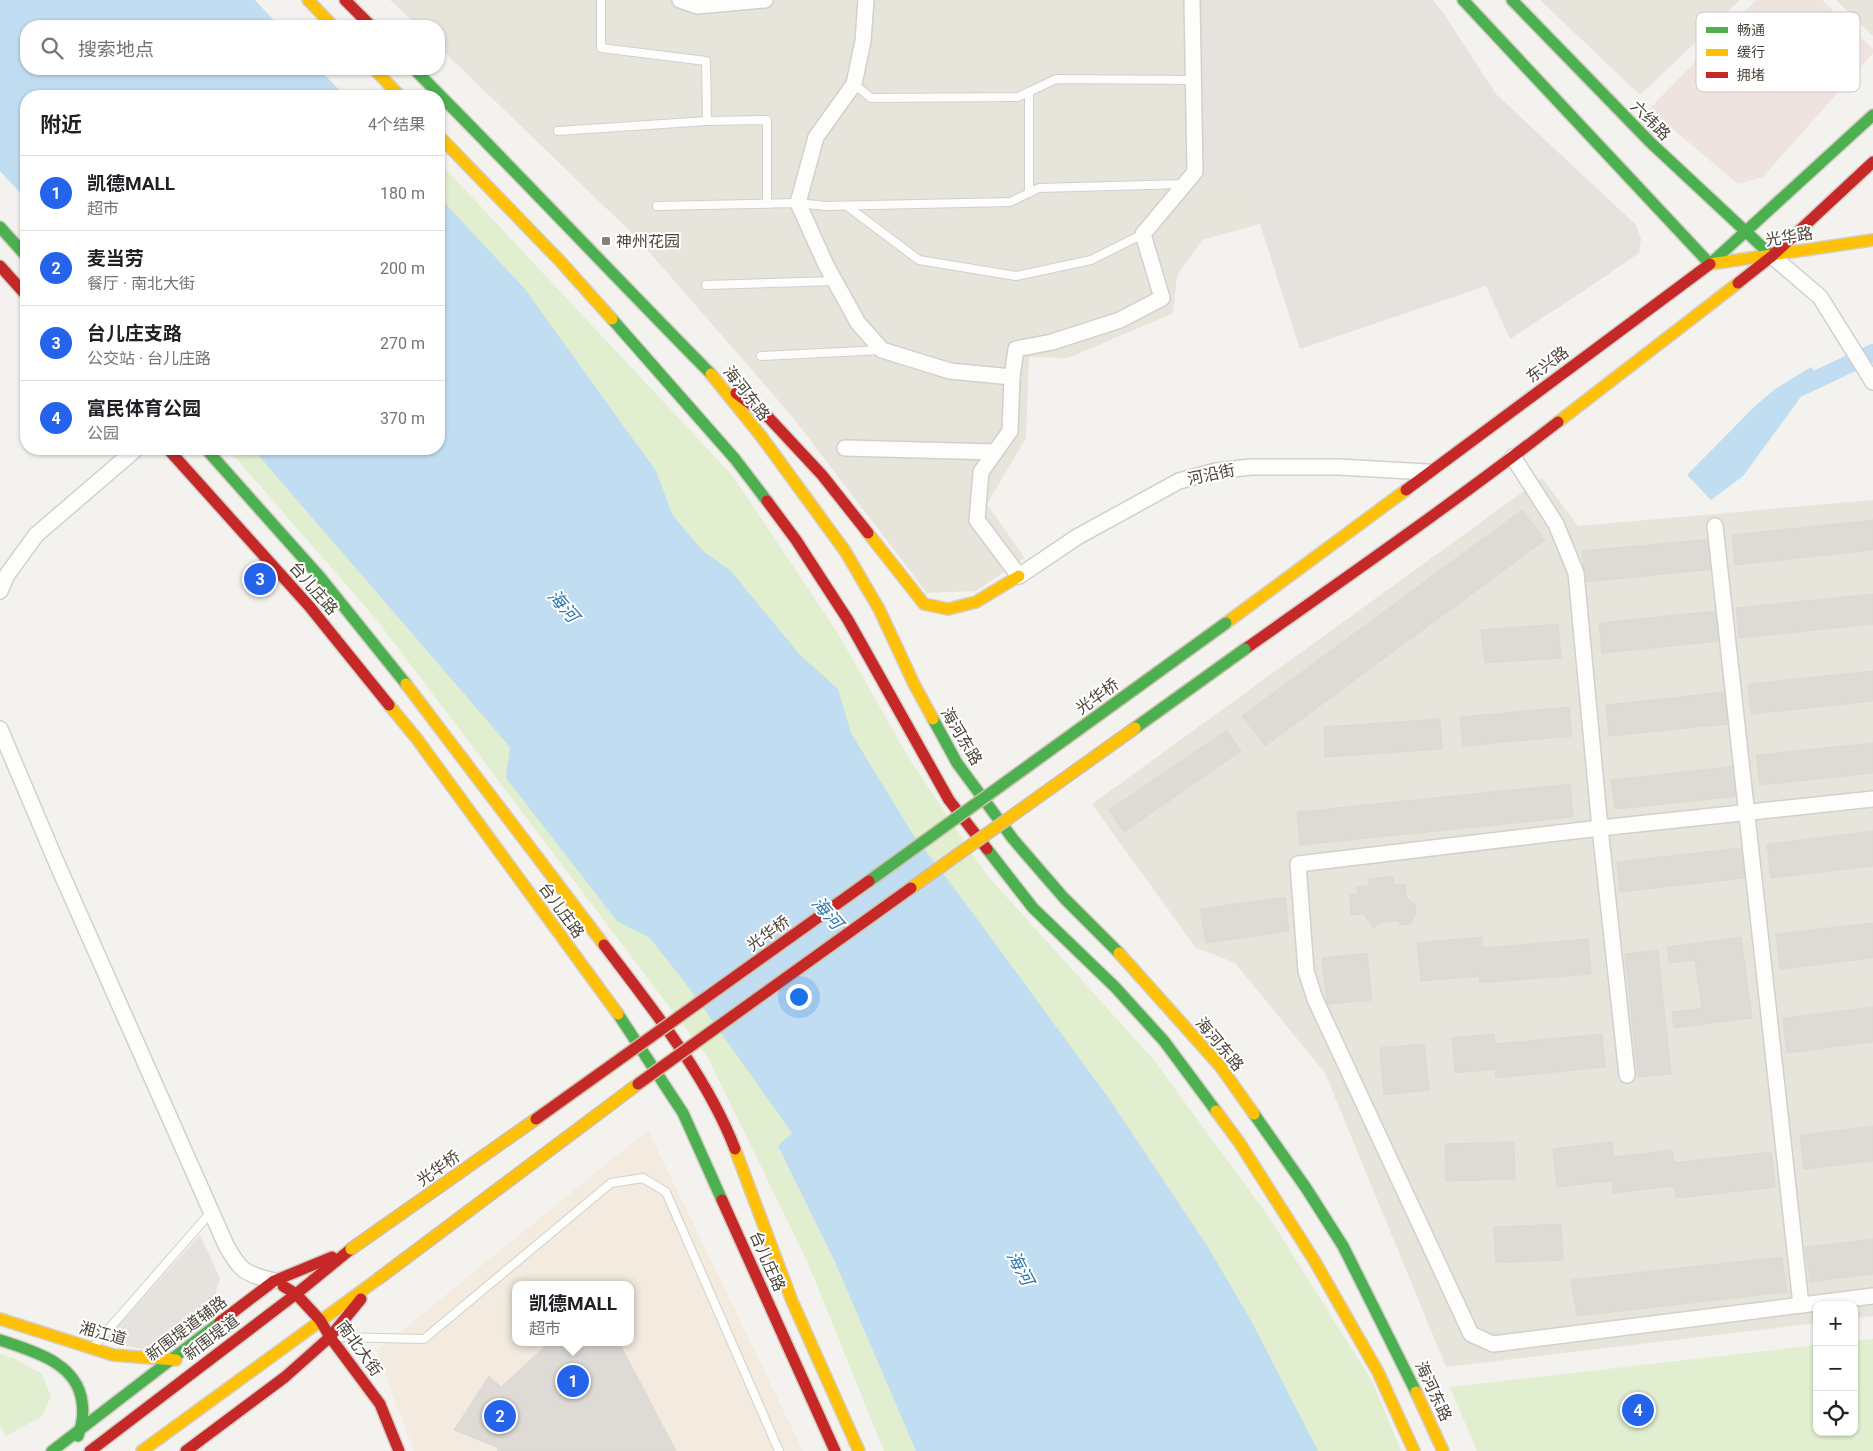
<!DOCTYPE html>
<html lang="zh">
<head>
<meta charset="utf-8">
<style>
  :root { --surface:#fff; --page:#f6f6f6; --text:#202124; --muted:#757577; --line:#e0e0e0; --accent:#2563eb }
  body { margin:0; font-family:Roboto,"Noto Sans SC",sans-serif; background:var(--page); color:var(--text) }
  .controls { position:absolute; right:15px; bottom:15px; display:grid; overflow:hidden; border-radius:10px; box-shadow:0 1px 4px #0004 }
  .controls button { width:45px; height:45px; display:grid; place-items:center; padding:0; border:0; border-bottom:1px solid var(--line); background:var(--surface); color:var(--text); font:25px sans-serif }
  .you { position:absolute; left:798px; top:996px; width:18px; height:18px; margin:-12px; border:4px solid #fff; border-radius:50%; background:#1a73e8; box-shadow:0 0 0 8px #1a73e833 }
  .badge { display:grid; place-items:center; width:32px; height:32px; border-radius:50%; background:var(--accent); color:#fff; font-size:16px; font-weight:700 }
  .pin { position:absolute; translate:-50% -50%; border:2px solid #fff; box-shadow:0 1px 5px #0006 }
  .popup { position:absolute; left:512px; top:1281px; width:122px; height:65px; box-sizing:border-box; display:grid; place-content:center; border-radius:10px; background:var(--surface); filter:drop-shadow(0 1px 4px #0005); font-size:16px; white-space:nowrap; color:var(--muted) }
  .popup b { font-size:19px; color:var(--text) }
  .popup::after { content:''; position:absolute; left:50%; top:100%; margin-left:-10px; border:10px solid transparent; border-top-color:var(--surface) }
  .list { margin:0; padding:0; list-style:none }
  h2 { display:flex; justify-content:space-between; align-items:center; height:65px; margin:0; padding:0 20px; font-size:21px }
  h2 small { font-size:16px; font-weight:400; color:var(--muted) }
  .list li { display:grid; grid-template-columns:32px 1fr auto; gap:15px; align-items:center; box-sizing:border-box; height:75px; padding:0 20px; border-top:1px solid var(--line) }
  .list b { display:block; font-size:19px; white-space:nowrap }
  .list p { margin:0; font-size:16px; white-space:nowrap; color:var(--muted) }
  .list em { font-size:16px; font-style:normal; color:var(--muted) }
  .icon { flex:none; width:28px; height:28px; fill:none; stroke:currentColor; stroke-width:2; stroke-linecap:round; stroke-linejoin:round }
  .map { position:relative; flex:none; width:1873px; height:1451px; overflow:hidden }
  .search { position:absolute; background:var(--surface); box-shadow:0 1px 4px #0004; left:20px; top:20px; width:425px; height:55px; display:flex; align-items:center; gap:12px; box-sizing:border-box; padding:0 18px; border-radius:20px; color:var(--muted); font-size:19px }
  .panel { position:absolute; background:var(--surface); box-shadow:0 1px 4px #0004; left:20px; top:90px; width:425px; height:365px; border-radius:20px }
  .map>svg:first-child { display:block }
  .residential { fill:#e7e4dc }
  .commercial { fill:#f3ebdf; fill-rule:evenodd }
  .medical { fill:#eee3df }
  .green { fill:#e1eecf }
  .parking { fill:#e6e3df }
  .water { fill:#c0ddf1 }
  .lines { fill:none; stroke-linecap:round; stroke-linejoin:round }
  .canal { stroke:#c0ddf1; stroke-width:18 }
  .building { fill:#dedbd6; stroke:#dcd9d4 }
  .lane-casing { stroke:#d2d0cb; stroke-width:10 }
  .street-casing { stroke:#d2d0cb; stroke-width:18 }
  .fast-casing { stroke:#d3cfc5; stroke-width:14 }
  .slow-casing { stroke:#d3cfc5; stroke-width:14 }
  .jam-casing { stroke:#d3cfc5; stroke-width:14 }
  .lane { stroke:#fdfdfc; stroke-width:8 }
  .street { stroke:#fdfdfc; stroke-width:15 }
  .fast { stroke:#4caf50; stroke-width:11 }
  .slow { stroke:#ffc107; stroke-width:11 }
  .jam { stroke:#c62828; stroke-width:11 }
  .fast-bridge-casing { stroke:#ccbfa9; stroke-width:14; stroke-linecap:butt }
  .slow-bridge-casing { stroke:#ccbfa9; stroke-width:14; stroke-linecap:butt }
  .jam-bridge-casing { stroke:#ccbfa9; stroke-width:14; stroke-linecap:butt }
  .fast-bridge { stroke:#4caf50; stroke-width:11 }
  .slow-bridge { stroke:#ffc107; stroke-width:11 }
  .jam-bridge { stroke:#c62828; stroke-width:11 }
  .poi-dot { fill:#868178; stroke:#fff; stroke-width:2 }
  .labels { text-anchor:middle; stroke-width:4; stroke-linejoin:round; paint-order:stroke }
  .street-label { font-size:16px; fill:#4b4439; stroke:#fff }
  .poi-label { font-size:16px; fill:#4b4439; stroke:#fff; text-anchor:start }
  .water-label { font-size:18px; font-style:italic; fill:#2e7ab2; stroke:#fff }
  .key { fill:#fff; stroke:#c9c7c4; stroke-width:1 }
  .key-label { font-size:14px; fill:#4b4439 }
</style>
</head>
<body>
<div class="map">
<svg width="1873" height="1451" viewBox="0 0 1873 1451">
  <rect width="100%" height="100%" fill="#f4f2ee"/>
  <!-- residential -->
  <g class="residential">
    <path d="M390,0H1199L1202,67L1260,224L1202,240L1177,276L1173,313L1068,358L1029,357L1026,438L987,504L1025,558L976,591L927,593L791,415L636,237L439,47V26H418Z"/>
    <path d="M1540,0H1740L1640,95Z"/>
    <path d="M1836,0H1873V36Z"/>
    <path d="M1542,478L1578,526L1873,500V1316L1854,1318V1305H1817V1323L1446,1367L1325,1073L1235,963L1195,947L1092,804Z"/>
  </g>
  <!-- commercial -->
  <path class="commercial" d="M648,1130L803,1451H414L377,1351ZM516,1285H630V1342H516Z"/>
  <!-- medical -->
  <path class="medical" d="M1756,0H1822L1873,49V53L1763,177L1738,184L1649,109Z"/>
  <!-- green -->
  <g class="green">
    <path d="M439,162L732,475L837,632L910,760L986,874L1153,1059L1271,1220L1373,1383L1401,1451H884L807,1261L708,1058L376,619L228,449H439Z"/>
    <path d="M1873,1339V1451H1477L1450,1387L1817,1345V1432H1854V1341Z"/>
    <path d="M0,1354L14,1358L42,1374L51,1396L42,1416L6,1436L0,1426Z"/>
  </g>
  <!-- parking -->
  <g class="parking">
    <path d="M1199,0H1433L1444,14L1496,94L1636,225L1641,239L1639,253L1582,292L1510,339L1486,286L1300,349L1260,224L1243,179L1203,176L1202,67Z"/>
    <path d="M200,1235L220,1278L212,1306L181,1332L142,1349L104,1341Z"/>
  </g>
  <!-- water -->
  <g class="water">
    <path d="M0,0H255L279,26H26V69H319L345,96H26V199L0,171Z"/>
    <path d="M439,197L524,288L656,471L673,516L704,552L730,570L800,655L838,689L851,733L912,833L966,904L1110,1100L1208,1247L1253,1324L1318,1451H916L835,1262L778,1146L792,1133L690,989L650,938L617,921L506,778L510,747L253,449H439Z"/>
    <path d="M1811,367L1823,383L1803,394L1743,476L1711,500L1687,475L1755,406L1775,389Z"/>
  </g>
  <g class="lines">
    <!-- canal -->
    <path class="canal" d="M1798,388L1873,353"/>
  </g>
  <!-- building -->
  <g class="building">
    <path d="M1522,510L1545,540L1265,746L1242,716Z"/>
    <path d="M1873,520V550L1735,565L1732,535Z"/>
    <path d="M1712,539L1715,569L1585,582L1582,551Z"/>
    <path d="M1873,594V624L1739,638L1736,608Z"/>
    <path d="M1717,611L1720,641L1602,653L1599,623Z"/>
    <path d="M1558,624L1561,658L1485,663L1481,630Z"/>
    <path d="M1873,671V701L1751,714L1748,684Z"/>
    <path d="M1724,692L1727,724L1609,736L1606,705Z"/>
    <path d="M1569,707L1572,736L1463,746L1460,717Z"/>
    <path d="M1440,719L1442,749L1325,757L1324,727Z"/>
    <path d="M1227,730L1241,751L1124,832L1109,810Z"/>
    <path d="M1873,743V773L1760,785L1756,755Z"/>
    <path d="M1737,766L1740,796L1615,809L1611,780Z"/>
    <path d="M1570,784L1573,817L1300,845L1297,812Z"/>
    <path d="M1873,831V866L1771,878L1767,844Z"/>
    <path d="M1742,848L1745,878L1620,892L1617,862Z"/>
    <path d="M1393,876L1394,885L1405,884L1406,898L1415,904L1416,915L1410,924L1401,925L1397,920L1381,923L1373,928L1364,914L1351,915L1350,895L1358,894L1357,887L1369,886V879Z"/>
    <path d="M1285,897L1289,931L1206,943L1200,909Z"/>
    <path d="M1873,923V958L1780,969L1776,934Z"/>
    <path d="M1482,937L1483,948L1588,939L1591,974L1480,983L1479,976L1421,981L1417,943Z"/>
    <path d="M1741,937L1752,1018L1674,1028L1672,1012L1702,1008L1695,960L1669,963L1667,947Z"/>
    <path d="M1658,950L1671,1074L1638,1077L1625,954Z"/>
    <path d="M1367,953L1372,1000L1327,1004L1322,958Z"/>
    <path d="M1873,1007V1042L1787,1053L1783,1018Z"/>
    <path d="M1494,1034L1495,1044L1602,1034L1605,1067L1496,1078L1495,1069L1455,1073L1452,1038Z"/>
    <path d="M1424,1044L1429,1090L1384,1095L1380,1048Z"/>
    <path d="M1873,1126V1161L1804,1169L1800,1135Z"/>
    <path d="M1514,1142L1515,1179L1446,1181L1445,1144Z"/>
    <path d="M1612,1142L1613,1157L1672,1150L1674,1163L1771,1152L1775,1187L1676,1198L1674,1186L1613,1193L1612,1181L1557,1187L1553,1149Z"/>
    <path d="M1561,1224L1563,1260L1496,1263L1494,1227Z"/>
    <path d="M1873,1239V1274L1810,1282L1805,1247Z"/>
    <path d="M1782,1257L1787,1292L1577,1316L1571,1280Z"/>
    <path d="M550,1342H619L676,1451H497L499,1448L454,1430L489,1376L501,1387Z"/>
  </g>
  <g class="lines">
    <defs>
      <g id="lane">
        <path d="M601,0V48L706,61L707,121L767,120V204"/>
        <path d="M854,84L871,98L1018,97L1056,79L1193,80"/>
        <path d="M558,131L707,121"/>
        <path d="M1029,193V92"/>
        <path d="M657,206L798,203L826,206L1010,202L1039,188L1184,184"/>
        <path d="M847,206L919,260L1016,276L1091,260L1143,234"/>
        <path d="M706,285L835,281"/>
        <path d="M761,356L882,350"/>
        <path d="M335,1337L424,1339L611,1183L643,1178L666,1192L779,1451"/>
        <path d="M94,1346L211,1212"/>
      </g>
      <g id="street">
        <path d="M680,0L697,6L765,0"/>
        <path d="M866,0L863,41L854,84L816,137L798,203L826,265L858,323L882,350L950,371L1012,377L1010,431L981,472L977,520L1019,576L1077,537L1179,481L1216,471L1251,467H1339L1427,472"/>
        <path d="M1772,256L1820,297L1873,382"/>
        <path d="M1012,377L1016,349L1052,342L1120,320L1162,298L1143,234L1195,172L1192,0"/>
        <path d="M845,448L995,452"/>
        <path d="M1513,457L1556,524L1576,573L1600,828L1627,1075"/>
        <path d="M1715,526L1801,1305"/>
        <path d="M0,591L7,575L36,535L136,449"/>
        <path d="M0,729L58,866L226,1245C240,1271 245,1274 274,1281"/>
        <path d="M1873,799L1600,828L1298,864L1306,971L1315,999L1471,1334L1493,1344L1873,1296"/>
      </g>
      <g id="fast">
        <path d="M1463,0L1710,264"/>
        <path d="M1512,0L1651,143L1772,256"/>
        <path d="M414,69C514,169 611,273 711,374"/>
        <path d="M0,227L26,256"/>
        <path d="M1710,264L1873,115"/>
        <path d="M612,319L735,459L767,501"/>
        <path d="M206,449L320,577L406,684"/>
        <path d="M933,719L957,763L1013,839L1064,898L1119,953"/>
        <path d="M987,849L1033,908L1115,987L1164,1041L1216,1111"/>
        <path d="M618,1014L683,1113L722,1200"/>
        <path d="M1254,1114L1306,1188L1343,1246L1416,1392"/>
        <path d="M0,1340C32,1351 77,1362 82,1402C84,1414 82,1425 78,1436"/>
        <path d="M52,1451L220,1322"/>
      </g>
      <g id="slow">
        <path d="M308,0L333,26"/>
        <path d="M374,69L400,96"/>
        <path d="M439,136L560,261L612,319"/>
        <path d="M1710,264L1873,240"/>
        <path d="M711,374L761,436L845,551L879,609L914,684L933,719"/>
        <path d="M1558,422L1738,283"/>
        <path d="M868,533L924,604L948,609L976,602L1019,576"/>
        <path d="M1226,623L1406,490"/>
        <path d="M406,684L604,945"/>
        <path d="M389,705L417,739L618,1014"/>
        <path d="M1119,953L1220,1066L1254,1114"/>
        <path d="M1216,1111L1239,1142L1314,1260L1378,1372L1414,1451"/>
        <path d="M735,1149L792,1301L859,1451"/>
        <path d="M0,1319L113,1355L176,1360"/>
        <path d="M1416,1392L1443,1451"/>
        <path d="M142,1451L378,1279"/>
      </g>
      <g id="jam">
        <path d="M345,0L371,26"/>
        <path d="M0,266L26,295"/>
        <path d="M1738,283L1772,256L1873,162"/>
        <path d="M736,393L769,418L822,475L868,533"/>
        <path d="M168,449L309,606L389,705"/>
        <path d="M1406,490L1710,264"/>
        <path d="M767,501L796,540L848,620L949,800L987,849"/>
        <path d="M1245,649C1350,575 1456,501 1558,422"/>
        <path d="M604,945C651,1007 707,1076 735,1149"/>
        <path d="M722,1200L835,1451"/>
        <path d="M283,1286L296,1294L320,1320L330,1337L380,1404L399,1451"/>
        <path d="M220,1322L274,1281L332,1257"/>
        <path d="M90,1451L296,1294L351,1249"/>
        <path d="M186,1451L285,1377L330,1337L361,1299"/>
      </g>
    </defs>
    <!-- lane casing -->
    <use href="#lane" class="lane-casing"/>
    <!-- street casing -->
    <use href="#street" class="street-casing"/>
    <!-- fast casing -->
    <use href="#fast" class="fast-casing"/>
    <!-- slow casing -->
    <use href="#slow" class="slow-casing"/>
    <!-- jam casing -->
    <use href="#jam" class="jam-casing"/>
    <!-- lane -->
    <use href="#lane" class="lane"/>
    <!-- street -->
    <use href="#street" class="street"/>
    <!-- fast -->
    <use href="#fast" class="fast"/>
    <!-- slow -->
    <use href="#slow" class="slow"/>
    <!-- jam -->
    <use href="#jam" class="jam"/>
    <defs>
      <g id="fast-bridge">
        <path d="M1135,728L1245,649"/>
        <path d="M869,881L1226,623"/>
      </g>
      <g id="slow-bridge">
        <path d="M911,888L1135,728"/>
        <path d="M351,1249L536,1119"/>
        <path d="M378,1279L638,1084"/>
      </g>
      <g id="jam-bridge">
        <path d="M638,1084L911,888"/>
        <path d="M536,1119L869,881"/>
      </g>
    </defs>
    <!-- fast-bridge casing -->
    <use href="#fast-bridge" class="fast-bridge-casing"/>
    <!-- slow-bridge casing -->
    <use href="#slow-bridge" class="slow-bridge-casing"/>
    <!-- jam-bridge casing -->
    <use href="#jam-bridge" class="jam-bridge-casing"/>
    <!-- fast-bridge -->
    <use href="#fast-bridge" class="fast-bridge"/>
    <!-- slow-bridge -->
    <use href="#slow-bridge" class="slow-bridge"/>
    <!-- jam-bridge -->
    <use href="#jam-bridge" class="jam-bridge"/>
  </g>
  <!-- markers -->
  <rect class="poi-dot" x="601" y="236" width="10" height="10" rx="2.5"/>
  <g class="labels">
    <!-- street labels -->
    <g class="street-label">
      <text transform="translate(1651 120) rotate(45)" y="6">六纬路</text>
      <text transform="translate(1789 236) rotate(-9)" y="6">光华路</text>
      <text transform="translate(1547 364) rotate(-37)" y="6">东兴路</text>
      <text transform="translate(747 393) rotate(52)" y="6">海河东路</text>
      <text transform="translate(1211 474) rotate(-12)" y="6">河沿街</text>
      <text transform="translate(314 588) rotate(49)" y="6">台儿庄路</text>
      <text transform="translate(1097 696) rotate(-36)" y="6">光华桥</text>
      <text transform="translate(962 736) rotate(59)" y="6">海河东路</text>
      <text transform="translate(562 910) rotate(54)" y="6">台儿庄路</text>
      <text transform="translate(768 933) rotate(-36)" y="6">光华桥</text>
      <text transform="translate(1220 1044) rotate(50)" y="6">海河东路</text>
      <text transform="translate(438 1168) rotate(-35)" y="6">光华桥</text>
      <text transform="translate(768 1261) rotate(66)" y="6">台儿庄路</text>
      <text transform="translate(186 1328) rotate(-37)" y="6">新围堤道辅路</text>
      <text transform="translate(103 1333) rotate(15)" y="6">湘江道</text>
      <text transform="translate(211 1337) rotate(-37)" y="6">新围堤道</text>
      <text transform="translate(360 1348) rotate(54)" y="6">南北大街</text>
      <text transform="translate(1434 1391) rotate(65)" y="6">海河东路</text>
    </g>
    <!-- poi labels -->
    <g class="poi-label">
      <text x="616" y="247">神州花园</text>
    </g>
    <!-- water labels -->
    <g class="water-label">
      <text transform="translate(563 606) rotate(49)" y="6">海河</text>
      <text transform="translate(827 913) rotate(49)" y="6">海河</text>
      <text transform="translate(1020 1268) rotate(62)" y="6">海河</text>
    </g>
  </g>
  <!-- legend -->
  <rect x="1696" y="12" width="164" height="80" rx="8" class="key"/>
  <rect x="1706" y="27" width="22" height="6" fill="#4caf50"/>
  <rect x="1706" y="49" width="22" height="7" fill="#ffc107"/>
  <rect x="1706" y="72" width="22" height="6" fill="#c62828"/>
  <g class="key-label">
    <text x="1737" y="35">畅通</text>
    <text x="1737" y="57">缓行</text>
    <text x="1737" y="80">拥堵</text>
  </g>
</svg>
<div class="controls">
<button>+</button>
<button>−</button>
<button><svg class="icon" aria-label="locate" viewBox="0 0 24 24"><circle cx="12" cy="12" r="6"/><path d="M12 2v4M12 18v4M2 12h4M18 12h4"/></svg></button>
</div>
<div class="you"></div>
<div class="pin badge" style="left:573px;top:1381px">1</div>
<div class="popup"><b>凯德MALL</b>超市</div>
<div class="pin badge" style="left:500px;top:1416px">2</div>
<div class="pin badge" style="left:260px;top:579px">3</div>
<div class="pin badge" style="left:1638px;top:1410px">4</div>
<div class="search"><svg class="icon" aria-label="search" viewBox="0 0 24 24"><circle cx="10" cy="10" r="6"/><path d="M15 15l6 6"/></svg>搜索地点</div>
<section class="panel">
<h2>附近<small>4个结果</small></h2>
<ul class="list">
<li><span class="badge">1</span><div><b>凯德MALL</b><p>超市</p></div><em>180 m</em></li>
<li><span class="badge">2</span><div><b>麦当劳</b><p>餐厅 · 南北大街</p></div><em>200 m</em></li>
<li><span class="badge">3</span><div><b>台儿庄支路</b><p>公交站 · 台儿庄路</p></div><em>270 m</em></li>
<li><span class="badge">4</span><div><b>富民体育公园</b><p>公园</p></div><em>370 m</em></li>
</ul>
</section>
</div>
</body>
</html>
